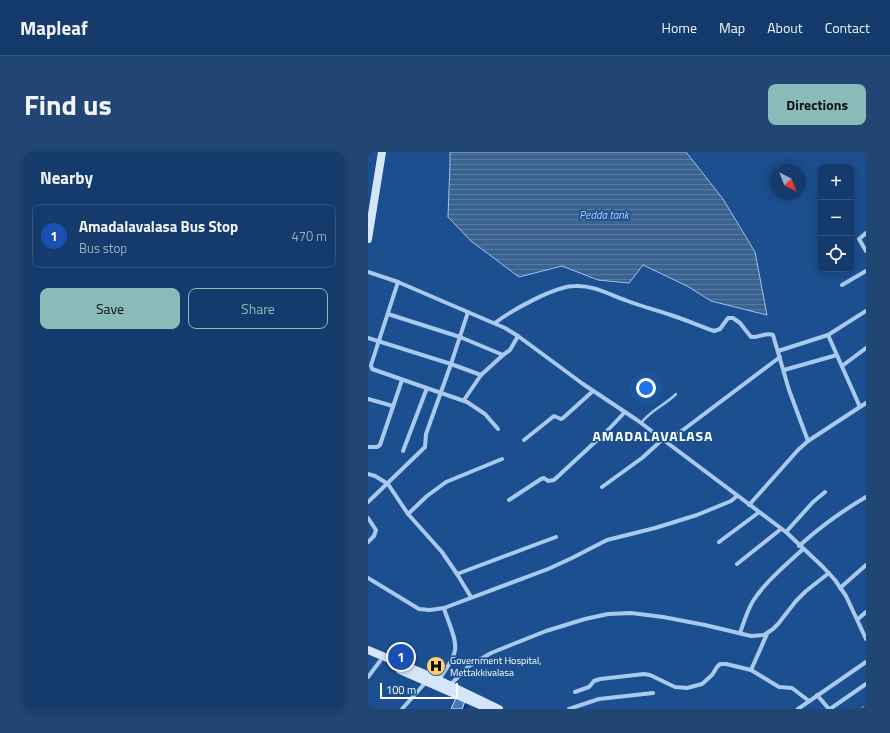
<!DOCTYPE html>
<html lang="en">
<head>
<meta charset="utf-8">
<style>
  :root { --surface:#143b6b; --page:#214673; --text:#f1f3f6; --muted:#9dadc1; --line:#33557e; --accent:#8bbbb9 }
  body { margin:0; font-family:"Titillium Web",sans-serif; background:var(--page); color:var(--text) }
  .controls { position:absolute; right:12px; top:12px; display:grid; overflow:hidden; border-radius:8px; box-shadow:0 2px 10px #0003 }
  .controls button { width:36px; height:36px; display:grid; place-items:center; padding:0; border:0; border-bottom:1px solid var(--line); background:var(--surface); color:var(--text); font:20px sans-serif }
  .compass { position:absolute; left:402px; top:12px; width:36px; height:36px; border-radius:50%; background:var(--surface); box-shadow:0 2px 10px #0003; rotate:138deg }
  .scale { position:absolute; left:12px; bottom:10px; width:78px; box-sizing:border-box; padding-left:4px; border:2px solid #fff; border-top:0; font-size:11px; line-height:14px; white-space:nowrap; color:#fff; -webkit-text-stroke:3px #1b4f8f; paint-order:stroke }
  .you { position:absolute; left:278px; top:236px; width:14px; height:14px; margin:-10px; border:3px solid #fff; border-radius:50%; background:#1a73e8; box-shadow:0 0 0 6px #1a73e833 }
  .badge { display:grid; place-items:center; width:26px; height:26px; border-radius:50%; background:var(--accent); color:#fff; font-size:13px; font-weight:700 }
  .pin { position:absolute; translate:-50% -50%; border:2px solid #fff; box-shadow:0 1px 4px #0006 }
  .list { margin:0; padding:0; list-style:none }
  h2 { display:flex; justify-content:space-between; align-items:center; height:52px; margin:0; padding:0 16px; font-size:17px }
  h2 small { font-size:13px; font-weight:400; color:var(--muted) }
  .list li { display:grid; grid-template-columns:26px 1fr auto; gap:12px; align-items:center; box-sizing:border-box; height:64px; margin:0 8px 8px; padding:0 8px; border:1px solid var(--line); border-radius:8px }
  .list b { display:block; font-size:15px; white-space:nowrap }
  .list p { margin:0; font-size:13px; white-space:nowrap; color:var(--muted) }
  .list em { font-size:13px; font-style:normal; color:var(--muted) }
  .actions { display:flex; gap:8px; padding:12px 16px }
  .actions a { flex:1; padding:9px 0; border:1px solid var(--accent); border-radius:8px; text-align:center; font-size:14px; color:var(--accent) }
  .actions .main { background:var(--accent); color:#111 }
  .icon { flex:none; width:22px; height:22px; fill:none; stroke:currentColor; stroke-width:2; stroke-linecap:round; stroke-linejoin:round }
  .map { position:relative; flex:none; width:498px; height:557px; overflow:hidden; border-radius:8px }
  header { display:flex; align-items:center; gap:24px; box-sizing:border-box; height:56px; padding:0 20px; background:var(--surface); border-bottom:1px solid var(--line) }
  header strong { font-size:19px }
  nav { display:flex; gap:22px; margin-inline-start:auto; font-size:14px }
  .intro { display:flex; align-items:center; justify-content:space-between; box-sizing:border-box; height:96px; padding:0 24px }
  h1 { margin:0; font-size:28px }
  .button { padding:10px 18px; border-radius:8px; background:var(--accent); color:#111; font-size:14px; font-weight:700 }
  main { display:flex; gap:24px; padding:0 24px }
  aside { flex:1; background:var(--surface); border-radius:8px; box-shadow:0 2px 10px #0003 }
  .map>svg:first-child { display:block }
  .water { fill:url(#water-rules); stroke:#9cc4f0 }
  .building { fill:#4478b7; stroke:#cfe3fa; filter:url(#shadow) }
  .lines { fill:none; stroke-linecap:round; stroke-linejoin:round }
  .lane { stroke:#a9c9ee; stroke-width:2.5 }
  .street { stroke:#a9c9ee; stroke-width:4 }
  .secondary { stroke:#d6e6fa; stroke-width:8 }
  .labels { text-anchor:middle; stroke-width:3.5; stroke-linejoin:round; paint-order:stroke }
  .poi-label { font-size:10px; fill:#fff; stroke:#1b4f8f; text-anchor:start }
  .water-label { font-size:11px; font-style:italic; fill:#b5d3f5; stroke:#1b4f8f }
  .district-label { font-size:14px; font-weight:bold; letter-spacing:1px; fill:#fff; stroke:#1b4f8f }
</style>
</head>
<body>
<header>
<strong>Mapleaf</strong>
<nav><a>Home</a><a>Map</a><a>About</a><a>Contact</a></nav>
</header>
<div class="intro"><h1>Find us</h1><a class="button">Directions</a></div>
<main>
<aside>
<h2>Nearby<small></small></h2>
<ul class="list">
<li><span class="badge" style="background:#1a4fb4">1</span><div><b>Amadalavalasa Bus Stop</b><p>Bus stop</p></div><em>470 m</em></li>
</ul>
<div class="actions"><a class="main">Save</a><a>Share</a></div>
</aside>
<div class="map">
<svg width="498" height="557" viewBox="0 0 498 557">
  <defs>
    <pattern id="water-rules" width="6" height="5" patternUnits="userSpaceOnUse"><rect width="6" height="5" fill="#3c6290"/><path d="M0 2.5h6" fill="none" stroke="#597aa1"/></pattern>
    <filter id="shadow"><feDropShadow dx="1.5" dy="2.5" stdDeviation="2" flood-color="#0009"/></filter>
  </defs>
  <rect width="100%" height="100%" fill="#1b4f8f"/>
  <!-- water -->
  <path class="water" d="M82,0H318L355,47L387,100L399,163L343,149L319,134L275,113L261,131L230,128L194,114L151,125L103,89L80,65L82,11Z"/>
  <!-- building -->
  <g class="building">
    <path d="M67,508L73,511L68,519L63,517Z"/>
    <path d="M88,546L97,549L94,557H83Z"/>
  </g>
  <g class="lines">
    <!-- lane -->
    <path class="lane" d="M273,271C284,257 296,254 308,242"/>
    <!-- street -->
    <g class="street">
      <path d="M498,81L491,87L498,99"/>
      <path d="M0,120L30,130L137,176L150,184L215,232L269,268L418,380L455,415L467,428L478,444L498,487"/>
      <path d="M30,130L3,213L4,217L99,250L117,262L130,277"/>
      <path d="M474,133L498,119"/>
      <path d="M20,162L92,185L135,203L142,198L150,184"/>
      <path d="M127,171C144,158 187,134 207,134C225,133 240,142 257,148C272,154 288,158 303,163C318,168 332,174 346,179L352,177L360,166H365L372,171L383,185C390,186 399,180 405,183L421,238L440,289"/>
      <path d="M460,183L492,255"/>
      <path d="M0,186L83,212L113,223"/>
      <path d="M410,199L460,183L498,159"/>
      <path d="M474,214L498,196"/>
      <path d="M416,218L469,203"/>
      <path d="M0,247L25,254"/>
      <path d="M96,248L113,223L135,203"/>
      <path d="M156,288L186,264L193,267L195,266L225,239"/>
      <path d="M299,290L412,205"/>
      <path d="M0,295H9L12,293L34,228"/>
      <path d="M35,299L59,236"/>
      <path d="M0,322L7,324L20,332L40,362L74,400L89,422L103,445"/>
      <path d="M234,335L274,306L295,287"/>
      <path d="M141,348L173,327L176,326L180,329L186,328L240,278L257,260"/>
      <path d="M0,350L57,295L58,282L83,212L100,160"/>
      <path d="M381,353L430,298L440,289L498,251"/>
      <path d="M40,362L59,344L78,330L134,307"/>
      <path d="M0,366L8,378L6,384L0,390"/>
      <path d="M418,380L445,350L457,340"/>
      <path d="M351,390L390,361"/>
      <path d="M431,394C452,375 474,359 498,345"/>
      <path d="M369,412L413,377"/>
      <path d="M89,422L188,385"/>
      <path d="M0,426L51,457L62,458L76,456L180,417L204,406L239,388L287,376L329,363L363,349L369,344"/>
      <path d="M472,436L498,413"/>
      <path d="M490,467L498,460"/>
      <path d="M372,481C376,470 379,459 385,449C398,429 418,413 435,397"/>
      <path d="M383,518L399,482"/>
      <path d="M0,525L12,509"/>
      <path d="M71,528C76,519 86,508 87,498C89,486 79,468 76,456"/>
      <path d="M82,533L101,514L123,501L178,479L217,467L240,462L263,461L295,465L337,473L383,484L396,483L405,477L410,472L428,449L438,439L461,421"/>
      <path d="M207,540L221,535L226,529L232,527L276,522L282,523L307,535L319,536L334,532L344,523L349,515L352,512H358L383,518L411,535L424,536L441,549"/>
      <path d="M449,543L461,557"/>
      <path d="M34,557L58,530"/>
      <path d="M201,557L231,547L285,541"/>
      <path d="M430,557L498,510"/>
      <path d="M462,557L498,532"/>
      <path d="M495,557L498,555"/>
    </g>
    <!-- secondary -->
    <g class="secondary">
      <path d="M0,87L14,0"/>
      <path d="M0,498L71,528L131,557"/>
      <path d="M32,518L121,557"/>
    </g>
  </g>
  <!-- icons -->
  <defs>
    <symbol id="hospital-disc" viewBox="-11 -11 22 22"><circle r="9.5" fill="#ffd166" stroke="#1b4f8f"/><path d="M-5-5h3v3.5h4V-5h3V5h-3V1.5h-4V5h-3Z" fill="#111"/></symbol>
  </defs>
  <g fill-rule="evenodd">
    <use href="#hospital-disc" x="57" y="503" width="22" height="22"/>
  </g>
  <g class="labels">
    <!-- poi labels -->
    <g class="poi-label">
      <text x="82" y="512">Government Hospital,<tspan x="82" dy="12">Mettakkivalasa</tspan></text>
    </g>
    <!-- water labels -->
    <g class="water-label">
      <text x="236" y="67">Pedda tank</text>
    </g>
    <!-- district labels -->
    <g class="district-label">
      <text x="285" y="289">AMADALAVALASA</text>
    </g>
  </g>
</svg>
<div class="controls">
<button>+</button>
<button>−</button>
<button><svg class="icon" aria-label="locate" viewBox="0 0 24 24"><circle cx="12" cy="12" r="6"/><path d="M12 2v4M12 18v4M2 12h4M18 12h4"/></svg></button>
</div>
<svg class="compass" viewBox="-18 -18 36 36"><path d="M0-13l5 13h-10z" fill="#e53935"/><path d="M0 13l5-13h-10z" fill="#9dadc1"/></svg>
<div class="scale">100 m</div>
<div class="you"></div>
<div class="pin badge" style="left:33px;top:505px;background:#1a4fb4">1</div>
</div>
</main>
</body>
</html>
